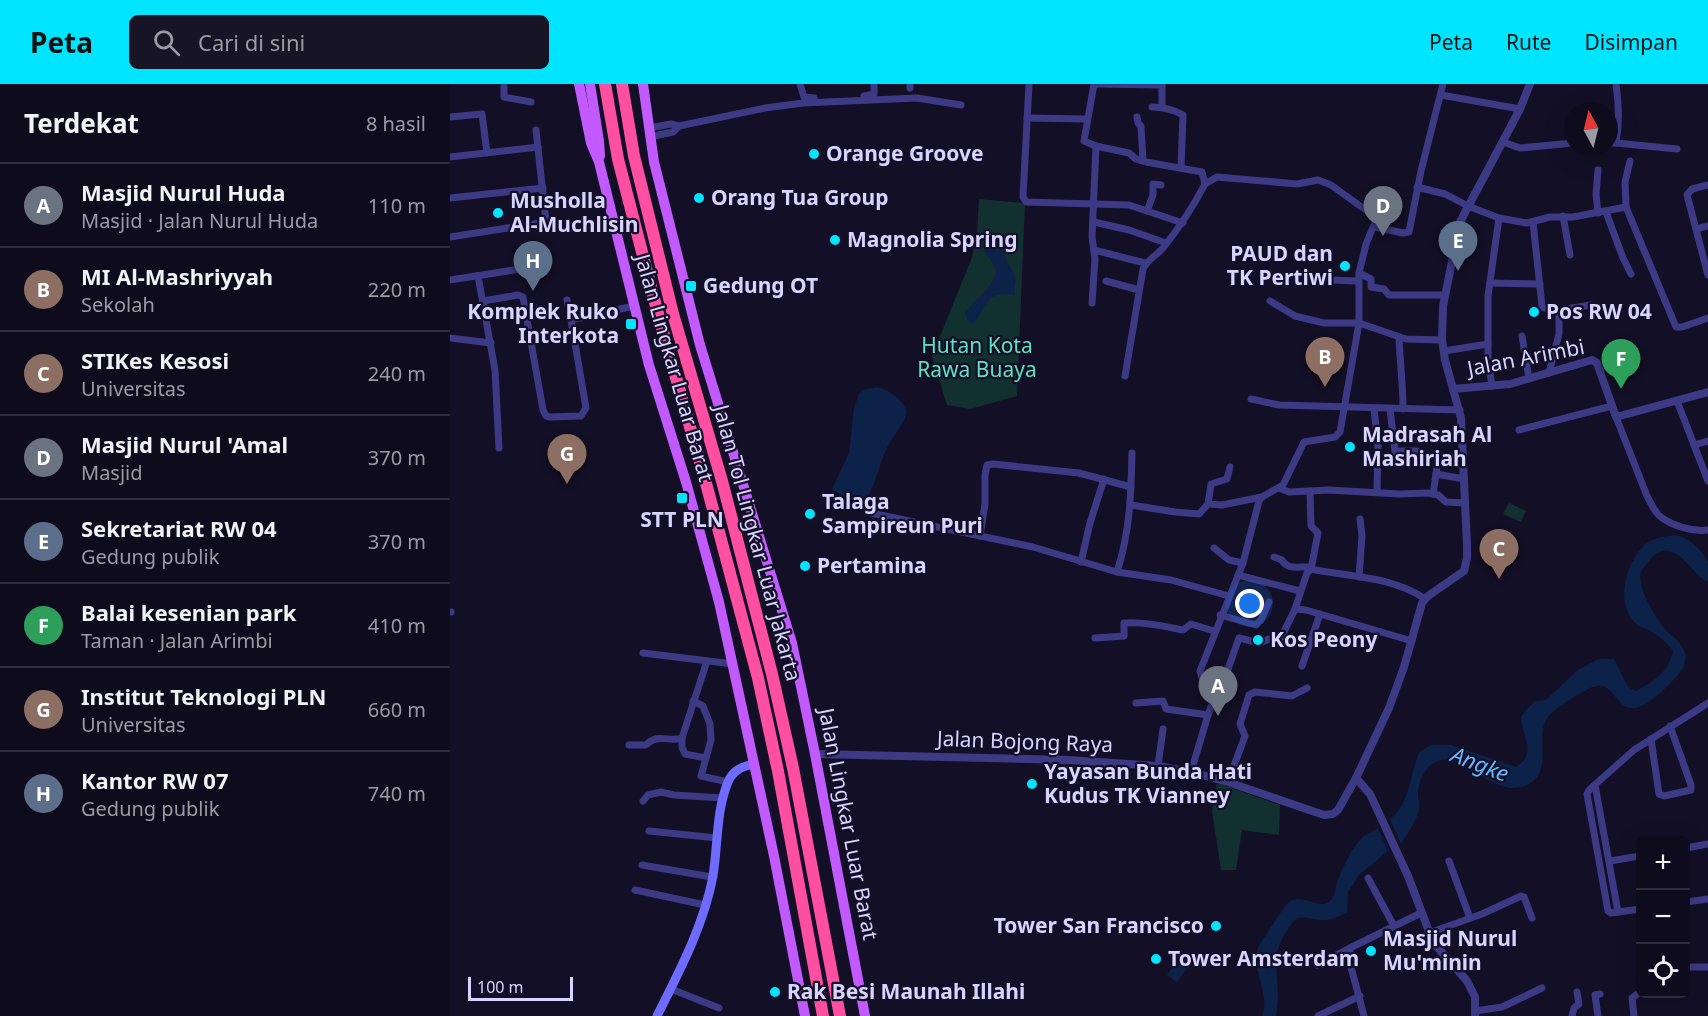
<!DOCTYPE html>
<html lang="id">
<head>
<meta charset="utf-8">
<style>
  :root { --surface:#0e0b1c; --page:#171425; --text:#f1f3f6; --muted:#9b9ba3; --line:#2e2b3b; --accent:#00e5ff }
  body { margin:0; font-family:"Noto Sans",sans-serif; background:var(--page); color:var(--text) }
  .controls { position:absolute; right:18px; bottom:18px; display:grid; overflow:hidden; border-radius:9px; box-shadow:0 6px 24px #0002 }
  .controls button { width:54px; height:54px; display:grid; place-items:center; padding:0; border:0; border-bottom:2px solid var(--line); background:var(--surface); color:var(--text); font:30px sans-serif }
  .compass { position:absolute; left:1114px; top:18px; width:54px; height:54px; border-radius:50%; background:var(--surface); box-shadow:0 6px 24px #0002; rotate:353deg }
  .scale { position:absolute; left:18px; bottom:15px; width:105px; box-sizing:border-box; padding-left:6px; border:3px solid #d9d4ff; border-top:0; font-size:16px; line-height:21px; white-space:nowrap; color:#d9d4ff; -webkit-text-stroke:4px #130f26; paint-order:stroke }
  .you { position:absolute; left:800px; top:520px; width:21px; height:21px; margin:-15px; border:4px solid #fff; border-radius:50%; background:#1a73e8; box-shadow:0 0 0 9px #1a73e833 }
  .badge { display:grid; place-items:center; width:39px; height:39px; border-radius:50%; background:var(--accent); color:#fff; font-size:20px; font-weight:700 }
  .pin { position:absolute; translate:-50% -50px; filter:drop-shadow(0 2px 3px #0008) }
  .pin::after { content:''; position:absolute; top:32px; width:21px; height:18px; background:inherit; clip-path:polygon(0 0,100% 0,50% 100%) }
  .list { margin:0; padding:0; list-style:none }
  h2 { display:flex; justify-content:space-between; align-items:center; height:78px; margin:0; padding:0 24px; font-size:26px }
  h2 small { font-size:20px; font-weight:400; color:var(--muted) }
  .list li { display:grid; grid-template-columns:39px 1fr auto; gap:18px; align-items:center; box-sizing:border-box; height:84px; padding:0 24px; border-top:2px solid var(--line) }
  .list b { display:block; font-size:22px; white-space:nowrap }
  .list p { margin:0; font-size:20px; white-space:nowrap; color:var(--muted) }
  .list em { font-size:20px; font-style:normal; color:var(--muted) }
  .icon { flex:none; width:33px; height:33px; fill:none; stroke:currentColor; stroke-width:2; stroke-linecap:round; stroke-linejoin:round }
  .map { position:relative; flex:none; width:1258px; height:932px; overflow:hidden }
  header { display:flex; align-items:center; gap:36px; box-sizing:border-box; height:84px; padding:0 30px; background:var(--accent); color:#111 }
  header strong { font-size:28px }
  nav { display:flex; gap:33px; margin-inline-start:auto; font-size:21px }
  .search { width:420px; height:54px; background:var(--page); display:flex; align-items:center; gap:15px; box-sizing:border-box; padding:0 21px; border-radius:9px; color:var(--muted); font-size:22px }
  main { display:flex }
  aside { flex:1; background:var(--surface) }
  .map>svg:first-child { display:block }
  .green { fill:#12302f }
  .water { fill:#0c2248 }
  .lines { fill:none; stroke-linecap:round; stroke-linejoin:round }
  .minor { stroke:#3d3a85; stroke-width:7 }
  .tertiary { stroke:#3d3a85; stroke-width:8 }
  .secondary { stroke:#6f6bff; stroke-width:9 }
  .primary { stroke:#c25bff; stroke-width:10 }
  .motorway { stroke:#ff4fa3; stroke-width:12 }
  .poi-dot { fill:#00e5ff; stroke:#130f26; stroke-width:2 }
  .labels { text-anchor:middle; stroke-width:4.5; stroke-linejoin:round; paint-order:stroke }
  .poi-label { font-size:21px; font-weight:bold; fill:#d9d4ff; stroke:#130f26; text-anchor:start }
  .park-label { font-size:21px; fill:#5fe0c0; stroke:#130f26 }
  .street-label { font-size:21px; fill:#d9d4ff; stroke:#130f26 }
  .water-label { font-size:22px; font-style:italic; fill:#62b6ff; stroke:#130f26 }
</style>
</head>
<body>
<header>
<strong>Peta</strong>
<div class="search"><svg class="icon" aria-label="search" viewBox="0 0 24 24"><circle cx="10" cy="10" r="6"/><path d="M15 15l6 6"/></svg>Cari di sini</div>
<nav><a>Peta</a><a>Rute</a><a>Disimpan</a></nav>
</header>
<main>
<aside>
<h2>Terdekat<small>8 hasil</small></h2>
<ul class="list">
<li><span class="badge" style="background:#6b7280">A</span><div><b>Masjid Nurul Huda</b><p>Masjid · Jalan Nurul Huda</p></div><em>110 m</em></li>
<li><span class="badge" style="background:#8d6e63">B</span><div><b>MI Al-Mashriyyah</b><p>Sekolah</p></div><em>220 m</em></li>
<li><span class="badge" style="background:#8d6e63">C</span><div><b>STIKes Kesosi</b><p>Universitas</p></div><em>240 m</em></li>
<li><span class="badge" style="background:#6b7280">D</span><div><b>Masjid Nurul 'Amal</b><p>Masjid</p></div><em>370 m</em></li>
<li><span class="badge" style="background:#5c6f8a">E</span><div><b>Sekretariat RW 04</b><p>Gedung publik</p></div><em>370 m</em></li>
<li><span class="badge" style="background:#2e9e5b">F</span><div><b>Balai kesenian park</b><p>Taman · Jalan Arimbi</p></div><em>410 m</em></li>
<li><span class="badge" style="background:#8d6e63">G</span><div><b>Institut Teknologi PLN</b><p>Universitas</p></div><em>660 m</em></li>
<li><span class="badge" style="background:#5c6f8a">H</span><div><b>Kantor RW 07</b><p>Gedung publik</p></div><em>740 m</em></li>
</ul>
</aside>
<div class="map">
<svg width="1258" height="932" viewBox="0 0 1258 932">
  <rect width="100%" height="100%" fill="#130f26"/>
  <!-- green -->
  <g class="green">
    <path d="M529,115L575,119L567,312L520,325L497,321L482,272L522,173L527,149Z"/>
    <path d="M1059,419L1076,427L1071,438L1053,430Z"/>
    <path d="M767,699L830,721L829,751L792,746L786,786H771L762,727Z"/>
  </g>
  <!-- water -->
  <g class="water">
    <path d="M538,152L550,162L566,194L564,211C535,207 539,221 524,239L518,238L515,229C522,219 543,201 545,192C549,177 527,168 534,154Z"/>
    <path d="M428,303C438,306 453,315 456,326C458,337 444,350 439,360C429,378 425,406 413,420H403V412L401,409H395L393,412L382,405L399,369L404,323L409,310L413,306Z"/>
    <path d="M1224,451C1238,453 1252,465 1258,478C1258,483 1258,492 1258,498C1244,491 1234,470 1219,467C1210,465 1204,471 1199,477C1197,480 1192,485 1191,488C1186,502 1205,532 1213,543C1223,555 1229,553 1236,571C1235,576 1235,580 1233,584C1225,596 1195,628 1180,624C1160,619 1164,588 1131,609C1121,615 1101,626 1096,636C1085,657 1106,694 1071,703C1040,712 1012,662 984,679C974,684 968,700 968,710C968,715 970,720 969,724C969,733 956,752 951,760L940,735C960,720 960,691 969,668L981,661H1001L1066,683C1088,669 1072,653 1071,633L1077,625L1085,617L1096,616L1128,586L1148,575H1164L1178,603L1186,607C1203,598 1219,588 1223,567C1217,558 1208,551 1198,546C1195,544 1189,543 1186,540C1164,519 1176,476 1197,459C1205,453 1214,453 1224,451Z"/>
    <path d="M928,744L938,767L909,791L898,808L897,828C890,832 881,837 872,836C862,836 859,833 847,834C812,872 834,890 826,932H812C821,909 800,885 808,864C811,858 835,821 839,818C854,808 871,829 882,815C885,811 886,803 887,798C892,786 900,766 909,757C913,751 922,748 928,744Z"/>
    <path d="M734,867L744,875L727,898L717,891Z"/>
  </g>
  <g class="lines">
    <!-- minor -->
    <g class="minor">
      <path d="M54,0V13L81,18"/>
      <path d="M350,0L354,13L364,14"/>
      <path d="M579,0L573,113L576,118L679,121L733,139"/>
      <path d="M644,0L634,57L646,62L679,69L686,75L696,78L752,88L755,100C743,123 729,144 713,164C706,172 697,176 693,185L675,292"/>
      <path d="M647,0L712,1"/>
      <path d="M712,0V23"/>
      <path d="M460,4V0"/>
      <path d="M991,11L1070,25"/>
      <path d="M414,12L424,10V0"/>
      <path d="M702,23C712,23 724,26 733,31L731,84"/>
      <path d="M0,33L32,30L37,69"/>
      <path d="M687,33L688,39L691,42L693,77"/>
      <path d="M577,34L637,35"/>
      <path d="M198,44L221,40L229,42L315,24L353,19L467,14L511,21"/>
      <path d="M199,53L223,48L229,42"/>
      <path d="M1053,58L1070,64L1123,59"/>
      <path d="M1159,59H1166C1170,38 1169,21 1166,0"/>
      <path d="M1166,59L1227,65"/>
      <path d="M0,73L88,63"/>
      <path d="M755,100L767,93L847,100L868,96L881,101L927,134L916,160L909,189V239L890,348L885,353L854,358L833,401L812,413L809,417L793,479L750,587L752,594L769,601"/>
      <path d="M1258,101L1242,105L1237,111L1258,191"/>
      <path d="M967,103L995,110L1018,122L1049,134L1077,139L1100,133H1123L1176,123L1226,243H1232L1258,234"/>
      <path d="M0,114L93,104"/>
      <path d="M1176,123L1175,98L1180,77"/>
      <path d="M697,127L703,111V100L711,101"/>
      <path d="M1156,128L1173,174L1181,190"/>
      <path d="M1148,129L1146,110L1148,86"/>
      <path d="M1113,132L1120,171"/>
      <path d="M644,138L679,146L716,159"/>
      <path d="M1083,138L1092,222L1094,224L1109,226L1141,221"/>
      <path d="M925,143L953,149L959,148L971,87L993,0"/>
      <path d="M1246,145L1258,142"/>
      <path d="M0,153L96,138L86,46"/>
      <path d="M644,166L695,179"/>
      <path d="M909,189L921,195V203L934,205L939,211H994"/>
      <path d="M28,192L45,286L49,364"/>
      <path d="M0,196L83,183"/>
      <path d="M878,196L908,197"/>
      <path d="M656,197L689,206"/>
      <path d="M1040,199L1090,200"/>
      <path d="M117,216L121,236"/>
      <path d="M33,217L68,211L73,213L93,326L96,332L100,333L131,332L136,324L121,236L184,222"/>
      <path d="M820,217L845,232L874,239H909L956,255L992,256"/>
      <path d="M642,219L645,175L642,153L646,62"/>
      <path d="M1072,252L1079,295"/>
      <path d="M949,253C950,278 953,301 953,325"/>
      <path d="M0,254L41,259"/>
      <path d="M994,267L1038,260"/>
      <path d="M1099,289L1109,250V226"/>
      <path d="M1042,302L1038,276V212L1049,134"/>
      <path d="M801,315L829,321L1010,326"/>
      <path d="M1227,317L1258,397"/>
      <path d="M924,325L928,360L927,408"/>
      <path d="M940,325L945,367H967"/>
      <path d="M1166,333L1197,412C1201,419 1204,428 1211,433C1222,442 1244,448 1258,446"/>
      <path d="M1069,346L1162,322"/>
      <path d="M1244,361L1258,357"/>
      <path d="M780,383L777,395L761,400L758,420L772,421L812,413"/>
      <path d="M986,390L988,374"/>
      <path d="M829,404L839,408L879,406L949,410L978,409L988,411L996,418L1015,419"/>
      <path d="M983,410L986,390L1014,395"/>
      <path d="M681,421L725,428L749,430L758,420"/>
      <path d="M421,429L583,463L667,488L721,496L779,512"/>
      <path d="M530,452L535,420V391L537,381L543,380L629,389L681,403"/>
      <path d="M764,464L779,476L793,479"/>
      <path d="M824,473L832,476C838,487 850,482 861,483"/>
      <path d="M631,478L640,439L654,395"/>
      <path d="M861,485C899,493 942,492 975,515"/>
      <path d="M667,488C680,448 681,410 682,369"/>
      <path d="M788,491L850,507"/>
      <path d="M909,493L912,452L910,435"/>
      <path d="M845,525L857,489L861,485L868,449L861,442L860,407"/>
      <path d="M0,528H1"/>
      <path d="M770,531L806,541L811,536L819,518"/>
      <path d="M645,554L674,552V539C695,538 713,542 733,546L741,540L764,547"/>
      <path d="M193,569L283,580"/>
      <path d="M852,582L870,530"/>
      <path d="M243,617L253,622L260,640L261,656L251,692L278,698"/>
      <path d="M686,619L713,617L716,625L758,631"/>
      <path d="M232,654V663L235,670L256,674"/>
      <path d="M1201,655L1209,710L1214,712L1241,706V701L1220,642"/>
      <path d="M179,661H196C208,648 219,659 232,654L257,577"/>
      <path d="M708,682L713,645"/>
      <path d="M741,688L758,631L769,601L778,585L789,554L810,559L819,555L829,558L845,525L856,526L962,557"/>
      <path d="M778,698L795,652L790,640L799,611L805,608L842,612L857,604"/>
      <path d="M1145,701L1168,828"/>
      <path d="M193,717L198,711L211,708L224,711L273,714"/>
      <path d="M199,747L267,754"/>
      <path d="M1236,764L1258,760"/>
      <path d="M999,777L1020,834"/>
      <path d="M1160,777L1190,772"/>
      <path d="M192,781L262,793"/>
      <path d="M918,794L944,842"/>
      <path d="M185,806L255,821"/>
      <path d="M1236,818L1258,815"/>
      <path d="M1190,825L1161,829L1158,827L1137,710L1139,706L1184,666L1258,619"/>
      <path d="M979,849L1032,830L1071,812L1074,813L1082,834"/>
      <path d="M867,881L900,864"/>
      <path d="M1236,883H1258"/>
      <path d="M221,905L269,924"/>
      <path d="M1025,927L1052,923L1092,904"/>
      <path d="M868,932L910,912"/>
      <path d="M914,932L901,883L904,876L900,868V864L971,829"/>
      <path d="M1122,932L1124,924L1129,920L1127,908"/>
      <path d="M1148,932L1145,911L1150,910"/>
      <path d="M1184,932L1182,914L1190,908"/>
    </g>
    <!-- tertiary -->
    <g class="tertiary">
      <path d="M1003,305L1060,300L1142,276L1147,279L1166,333L1258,308"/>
      <path d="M365,670L619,676L708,682L741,688L778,698L874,731L883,730L888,726L906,694L939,624L954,583L972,519L978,512L1014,487L1017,474V460L1011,334L995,276L992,256L993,222L1010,138L1070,25L1080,0"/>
      <path d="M906,694L920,710L958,792L983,858L1017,897L1025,913V932"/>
    </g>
    <!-- secondary -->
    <path class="secondary" d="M207,932C229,888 254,841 263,792C268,761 266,727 278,698C283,686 292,683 303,680"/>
    <!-- primary -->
    <g class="primary">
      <path d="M129,0L141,59L149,78L199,281L236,398L269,518L324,772L355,932"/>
      <path d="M140,0L149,57L150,72"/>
      <path d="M193,0L204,78L250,261L342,559L365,670L415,932"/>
    </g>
    <!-- motorway -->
    <g class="motorway">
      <path d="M155,0L168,75L208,230L257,403L308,594L328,687L373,932"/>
      <path d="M172,0L184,72L223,230L272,397L322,590L343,684L390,932"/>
    </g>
  </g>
  <!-- markers -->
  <g class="poi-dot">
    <circle cx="364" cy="70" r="6"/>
    <circle cx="249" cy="114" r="6"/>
    <circle cx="48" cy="129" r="6"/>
    <circle cx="385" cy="156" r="6"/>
    <circle cx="895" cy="182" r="6"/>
    <rect x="235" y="196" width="12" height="12" rx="3"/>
    <circle cx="1084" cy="228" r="6"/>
    <rect x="175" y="234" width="12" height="12" rx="3"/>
    <circle cx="900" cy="363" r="6"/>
    <rect x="226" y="408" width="12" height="12" rx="3"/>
    <circle cx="360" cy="430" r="6"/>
    <circle cx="355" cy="482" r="6"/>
    <circle cx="808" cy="556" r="6"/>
    <circle cx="582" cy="700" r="6"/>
    <circle cx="766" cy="842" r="6"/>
    <circle cx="921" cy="867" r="6"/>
    <circle cx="706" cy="875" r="6"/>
    <circle cx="325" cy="908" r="6"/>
  </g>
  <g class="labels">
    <!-- poi labels -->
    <g class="poi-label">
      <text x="376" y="77">Orange Groove</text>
      <text x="261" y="121">Orang Tua Group</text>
      <text x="60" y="124">Musholla<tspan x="60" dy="24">Al-Muchlisin</tspan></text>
      <text x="397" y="163">Magnolia Spring</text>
      <text x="883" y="177" text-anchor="end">PAUD dan<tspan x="883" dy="24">TK Pertiwi</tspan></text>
      <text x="253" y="209">Gedung OT</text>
      <text x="169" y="235" text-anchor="end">Komplek Ruko<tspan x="169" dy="24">Interkota</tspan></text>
      <text x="1096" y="235">Pos RW 04</text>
      <text x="912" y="358">Madrasah Al<tspan x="912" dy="24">Mashiriah</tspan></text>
      <text x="372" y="425">Talaga<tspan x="372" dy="24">Sampireun Puri</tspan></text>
      <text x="232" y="443" text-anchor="middle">STT PLN</text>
      <text x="367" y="489">Pertamina</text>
      <text x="820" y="563">Kos Peony</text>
      <text x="594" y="695">Yayasan Bunda Hati<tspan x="594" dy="24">Kudus TK Vianney</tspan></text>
      <text x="754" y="849" text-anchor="end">Tower San Francisco</text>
      <text x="933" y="862">Masjid Nurul<tspan x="933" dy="24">Mu'minin</tspan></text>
      <text x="718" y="882">Tower Amsterdam</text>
      <text x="337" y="915">Rak Besi Maunah Illahi</text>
    </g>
    <!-- park labels -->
    <g class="park-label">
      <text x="527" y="269">Hutan Kota<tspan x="527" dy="24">Rawa Buaya</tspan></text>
    </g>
    <!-- street labels -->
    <g class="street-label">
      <text transform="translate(1076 274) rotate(-11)" y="7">Jalan Arimbi</text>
      <text transform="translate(224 284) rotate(74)" y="7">Jalan Lingkar Luar Barat</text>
      <text transform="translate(307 459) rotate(75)" y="7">Jalan Tol Lingkar Luar Jakarta</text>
      <text transform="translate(575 658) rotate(2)" y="7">Jalan Bojong Raya</text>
      <text transform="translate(398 740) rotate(79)" y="7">Jalan Lingkar Luar Barat</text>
    </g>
    <!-- water labels -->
    <g class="water-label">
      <text transform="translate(1030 680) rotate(21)" y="8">Angke</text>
    </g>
  </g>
</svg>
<div class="controls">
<button>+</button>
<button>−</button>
<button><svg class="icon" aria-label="locate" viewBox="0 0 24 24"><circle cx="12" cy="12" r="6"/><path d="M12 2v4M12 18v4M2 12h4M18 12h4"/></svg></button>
</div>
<svg class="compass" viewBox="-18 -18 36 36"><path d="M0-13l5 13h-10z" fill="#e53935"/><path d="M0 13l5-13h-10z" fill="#9b9ba3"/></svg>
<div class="scale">100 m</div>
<div class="you"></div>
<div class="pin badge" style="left:768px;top:632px;background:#6b7280">A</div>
<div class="pin badge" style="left:875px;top:303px;background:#8d6e63">B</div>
<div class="pin badge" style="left:1049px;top:495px;background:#8d6e63">C</div>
<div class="pin badge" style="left:933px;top:152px;background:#6b7280">D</div>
<div class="pin badge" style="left:1008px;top:187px;background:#5c6f8a">E</div>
<div class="pin badge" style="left:1171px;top:305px;background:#2e9e5b">F</div>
<div class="pin badge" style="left:117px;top:400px;background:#8d6e63">G</div>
<div class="pin badge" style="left:83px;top:207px;background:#5c6f8a">H</div>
</div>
</main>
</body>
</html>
